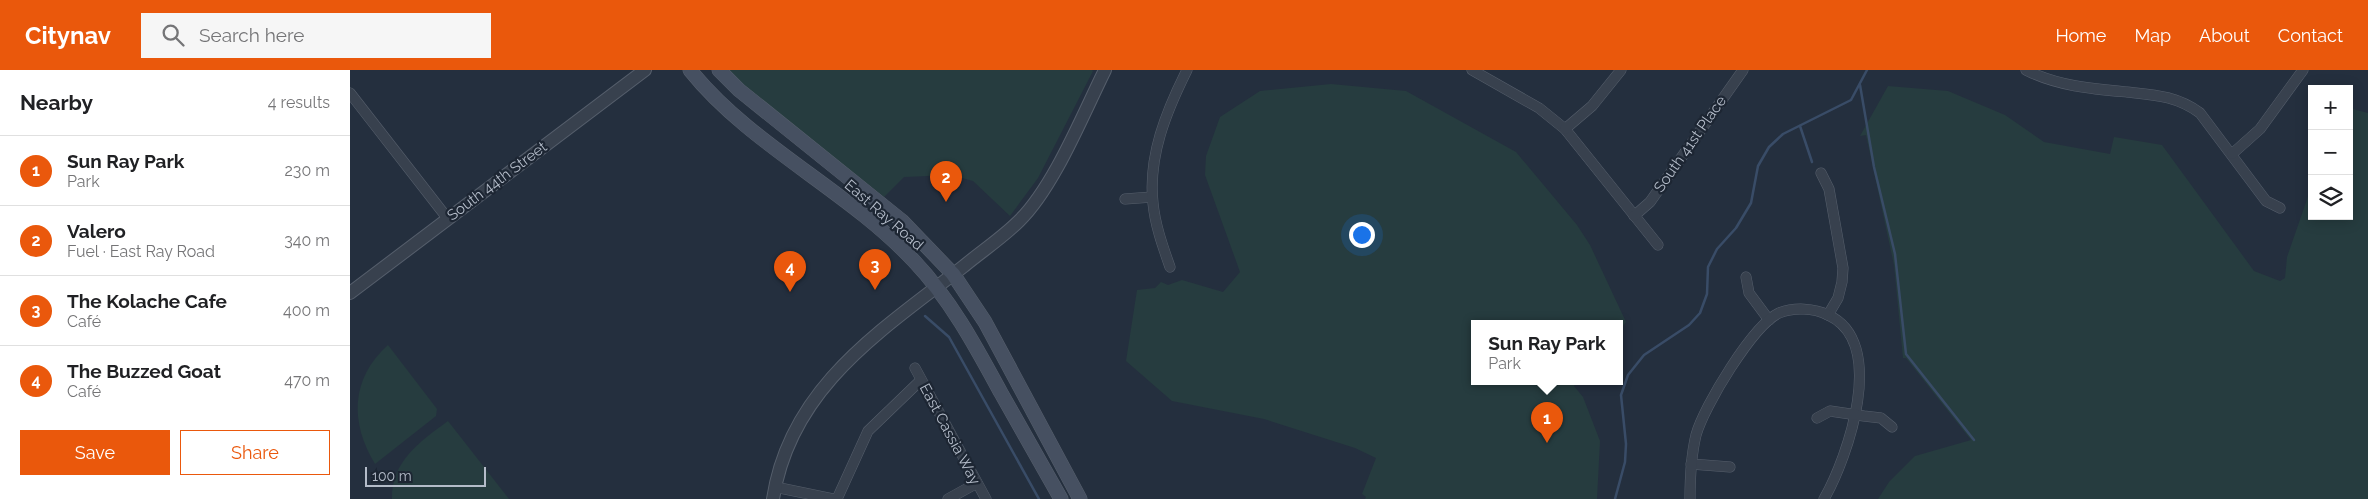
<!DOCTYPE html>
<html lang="en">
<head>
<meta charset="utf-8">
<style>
  :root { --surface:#fff; --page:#f6f6f6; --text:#202124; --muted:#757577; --line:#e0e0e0; --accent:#ea580c }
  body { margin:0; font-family:Raleway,sans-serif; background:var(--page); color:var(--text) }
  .controls { position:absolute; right:15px; top:15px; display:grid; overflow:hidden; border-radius:0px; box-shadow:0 2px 12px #0003 }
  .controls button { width:45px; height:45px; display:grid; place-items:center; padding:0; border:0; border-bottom:1px solid var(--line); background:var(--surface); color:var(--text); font:25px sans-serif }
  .scale { position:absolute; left:15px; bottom:12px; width:121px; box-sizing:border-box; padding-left:5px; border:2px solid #b4bcc9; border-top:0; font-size:14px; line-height:18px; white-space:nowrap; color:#b4bcc9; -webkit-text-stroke:4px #1d2633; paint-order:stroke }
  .you { position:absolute; left:1011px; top:164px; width:18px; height:18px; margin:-12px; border:4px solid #fff; border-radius:50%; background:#1a73e8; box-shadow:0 0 0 8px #1a73e833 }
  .badge { display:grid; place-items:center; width:32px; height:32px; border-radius:50%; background:var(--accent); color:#fff; font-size:16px; font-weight:700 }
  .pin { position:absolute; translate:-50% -41px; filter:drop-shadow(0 1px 2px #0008) }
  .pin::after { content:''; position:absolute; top:26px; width:18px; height:15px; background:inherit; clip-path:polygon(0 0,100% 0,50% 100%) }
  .popup { position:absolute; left:1121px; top:250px; width:152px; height:65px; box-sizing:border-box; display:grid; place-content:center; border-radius:0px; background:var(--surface); filter:drop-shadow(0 1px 4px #0005); font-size:16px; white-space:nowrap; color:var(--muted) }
  .popup b { font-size:19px; color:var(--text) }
  .popup::after { content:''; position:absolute; left:50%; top:100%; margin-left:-10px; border:10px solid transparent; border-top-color:var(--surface) }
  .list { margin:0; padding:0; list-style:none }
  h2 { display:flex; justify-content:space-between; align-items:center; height:65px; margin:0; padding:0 20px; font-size:21px }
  h2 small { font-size:16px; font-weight:400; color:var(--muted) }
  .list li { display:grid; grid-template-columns:32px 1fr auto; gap:15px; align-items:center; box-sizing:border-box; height:70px; padding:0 20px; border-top:1px solid var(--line) }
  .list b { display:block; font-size:19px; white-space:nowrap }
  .list p { margin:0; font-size:16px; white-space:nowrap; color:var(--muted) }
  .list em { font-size:16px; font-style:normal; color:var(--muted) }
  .actions { display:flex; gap:10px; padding:15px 20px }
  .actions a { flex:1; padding:11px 0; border:1px solid var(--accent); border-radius:0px; text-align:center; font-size:18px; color:var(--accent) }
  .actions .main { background:var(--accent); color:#fff }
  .icon { flex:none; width:28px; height:28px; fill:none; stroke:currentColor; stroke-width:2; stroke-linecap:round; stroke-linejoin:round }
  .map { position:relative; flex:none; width:2018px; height:429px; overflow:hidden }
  header { display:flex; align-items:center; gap:30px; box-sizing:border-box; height:70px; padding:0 25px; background:var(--accent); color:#fff }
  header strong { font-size:24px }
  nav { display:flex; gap:28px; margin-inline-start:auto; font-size:18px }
  .search { width:350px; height:45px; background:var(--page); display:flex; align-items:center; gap:12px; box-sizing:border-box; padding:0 18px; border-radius:0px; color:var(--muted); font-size:19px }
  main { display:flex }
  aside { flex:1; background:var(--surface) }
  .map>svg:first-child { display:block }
  .green { fill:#263c3f }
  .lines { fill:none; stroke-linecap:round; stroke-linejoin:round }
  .stream { stroke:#394c67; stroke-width:2.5 }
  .minor-casing { stroke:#565f6c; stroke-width:11 }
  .tertiary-casing { stroke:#565f6c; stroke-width:14 }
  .secondary-casing { stroke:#565f6c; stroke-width:15 }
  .minor { stroke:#38414e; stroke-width:10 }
  .tertiary { stroke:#38414e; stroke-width:12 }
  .secondary { stroke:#465061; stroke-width:14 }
  .labels { text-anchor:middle; stroke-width:4.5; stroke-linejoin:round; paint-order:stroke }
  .street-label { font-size:15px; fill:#b4bcc9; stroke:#1d2633 }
</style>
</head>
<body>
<header>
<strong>Citynav</strong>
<div class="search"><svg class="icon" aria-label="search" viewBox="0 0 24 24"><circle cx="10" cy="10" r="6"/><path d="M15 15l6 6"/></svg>Search here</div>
<nav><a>Home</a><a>Map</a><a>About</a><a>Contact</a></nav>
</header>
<main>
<aside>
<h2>Nearby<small>4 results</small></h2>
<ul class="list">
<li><span class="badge">1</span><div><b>Sun Ray Park</b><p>Park</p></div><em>230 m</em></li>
<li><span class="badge">2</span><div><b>Valero</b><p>Fuel · East Ray Road</p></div><em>340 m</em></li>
<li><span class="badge">3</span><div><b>The Kolache Cafe</b><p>Café</p></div><em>400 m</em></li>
<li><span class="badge">4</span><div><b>The Buzzed Goat</b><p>Café</p></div><em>470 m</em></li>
</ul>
<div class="actions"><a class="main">Save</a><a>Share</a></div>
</aside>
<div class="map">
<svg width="2018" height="429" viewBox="0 0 2018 429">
  <rect width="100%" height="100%" fill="#242f3e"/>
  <!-- green -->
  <g class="green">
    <path d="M378,0H742L743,1L688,108L660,146L623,111L601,105L554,107L534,127L407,28Z"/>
    <path d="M981,14L1056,21L1166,82L1227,155L1240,175L1276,252L1270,260V254H1124V312H1227L1224,316L1233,327L1250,371L1247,429H1015L1016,427L1012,424L1026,388L1005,378L914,349L822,331L776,291L787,220L805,218L811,212L818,215L832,210L873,222L890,202L855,105L856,86L870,47L910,21Z"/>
    <path d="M1538,16L1598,21L1655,45L1694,72L1760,84L1764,67L1812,75L1904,201L1930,211L1935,208L1937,187L1962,115V146H1999V38L2018,43V429H1528L1539,412L1565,386L1621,370L1556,288H1553L1544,195L1516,65L1510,66Z"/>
    <path d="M38,275L87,339L86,346L25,394C0,353 0,309 38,275Z"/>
    <path d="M98,351L159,429H42C41,391 71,371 98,351Z"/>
  </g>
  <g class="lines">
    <!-- stream -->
    <g class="stream">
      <path d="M1510,15L1524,97L1545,184L1556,284L1624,370"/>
      <path d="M1450,56L1462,92"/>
      <path d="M575,246L599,267L689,429"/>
      <path d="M1265,429L1275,392L1276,374L1271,325L1278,305L1294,285L1339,255L1350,243L1357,224L1358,197L1367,179L1386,158L1401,133L1408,96L1419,77L1433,64L1501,30L1517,0"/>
    </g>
    <defs>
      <g id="minor">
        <path d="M1122,0L1189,38L1215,59L1308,175"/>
        <path d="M1676,0C1707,16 1743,19 1777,22C1805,25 1827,26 1850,43L1916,131L1930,138"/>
        <path d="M0,23L98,149"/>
        <path d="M1215,59L1242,36L1271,0"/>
        <path d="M1882,84L1910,59L1953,0"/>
        <path d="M1471,103L1479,119L1493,198L1492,212L1488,228L1478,245C1538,272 1498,387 1474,429"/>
        <path d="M775,129L802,127"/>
        <path d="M1284,146L1300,132L1393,0"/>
        <path d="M820,197C813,177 805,155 803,133C798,86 816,42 837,0"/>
        <path d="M1396,207L1399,223L1419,250"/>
        <path d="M565,298L636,429"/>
        <path d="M1467,348L1480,341L1514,346L1531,348L1542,357"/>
        <path d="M1341,394L1380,397"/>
        <path d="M425,417L483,429"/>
        <path d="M487,429L518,361L571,310"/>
        <path d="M598,429L627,413"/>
        <path d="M1340,429C1340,407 1341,386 1346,365C1354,336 1403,255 1429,243C1444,237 1464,238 1478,245"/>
      </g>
      <g id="tertiary">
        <path d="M0,223L295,0"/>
        <path d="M423,429C440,317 532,260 614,196C632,181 652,168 669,151C704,117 733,44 755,0"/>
      </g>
      <g id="secondary">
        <path d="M340,0C400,75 499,121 564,191C601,230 626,277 651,323C671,359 691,394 711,429"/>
        <path d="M369,0L389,20L552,151L603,204L635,252L730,429"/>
      </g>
    </defs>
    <!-- minor casing -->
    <use href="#minor" class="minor-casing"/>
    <!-- tertiary casing -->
    <use href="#tertiary" class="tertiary-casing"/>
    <!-- secondary casing -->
    <use href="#secondary" class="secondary-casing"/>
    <!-- minor -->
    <use href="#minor" class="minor"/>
    <!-- tertiary -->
    <use href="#tertiary" class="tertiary"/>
    <!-- secondary -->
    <use href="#secondary" class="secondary"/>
  </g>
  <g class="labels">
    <!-- street labels -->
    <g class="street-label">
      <text transform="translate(1340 74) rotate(-55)" y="5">South 41st Place</text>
      <text transform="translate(147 111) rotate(-37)" y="5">South 44th Street</text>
      <text transform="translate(534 145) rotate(41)" y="5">East Ray Road</text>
      <text transform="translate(600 364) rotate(62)" y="5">East Cassia Way</text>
    </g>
  </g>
</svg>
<div class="controls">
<button>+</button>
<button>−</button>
<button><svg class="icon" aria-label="layers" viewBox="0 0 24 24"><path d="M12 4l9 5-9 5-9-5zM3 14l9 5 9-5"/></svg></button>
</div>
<div class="scale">100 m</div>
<div class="you"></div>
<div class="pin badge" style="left:1197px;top:373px">1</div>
<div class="popup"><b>Sun Ray Park</b>Park</div>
<div class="pin badge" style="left:596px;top:132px">2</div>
<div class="pin badge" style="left:525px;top:220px">3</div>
<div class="pin badge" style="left:440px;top:222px">4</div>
</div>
</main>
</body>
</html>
